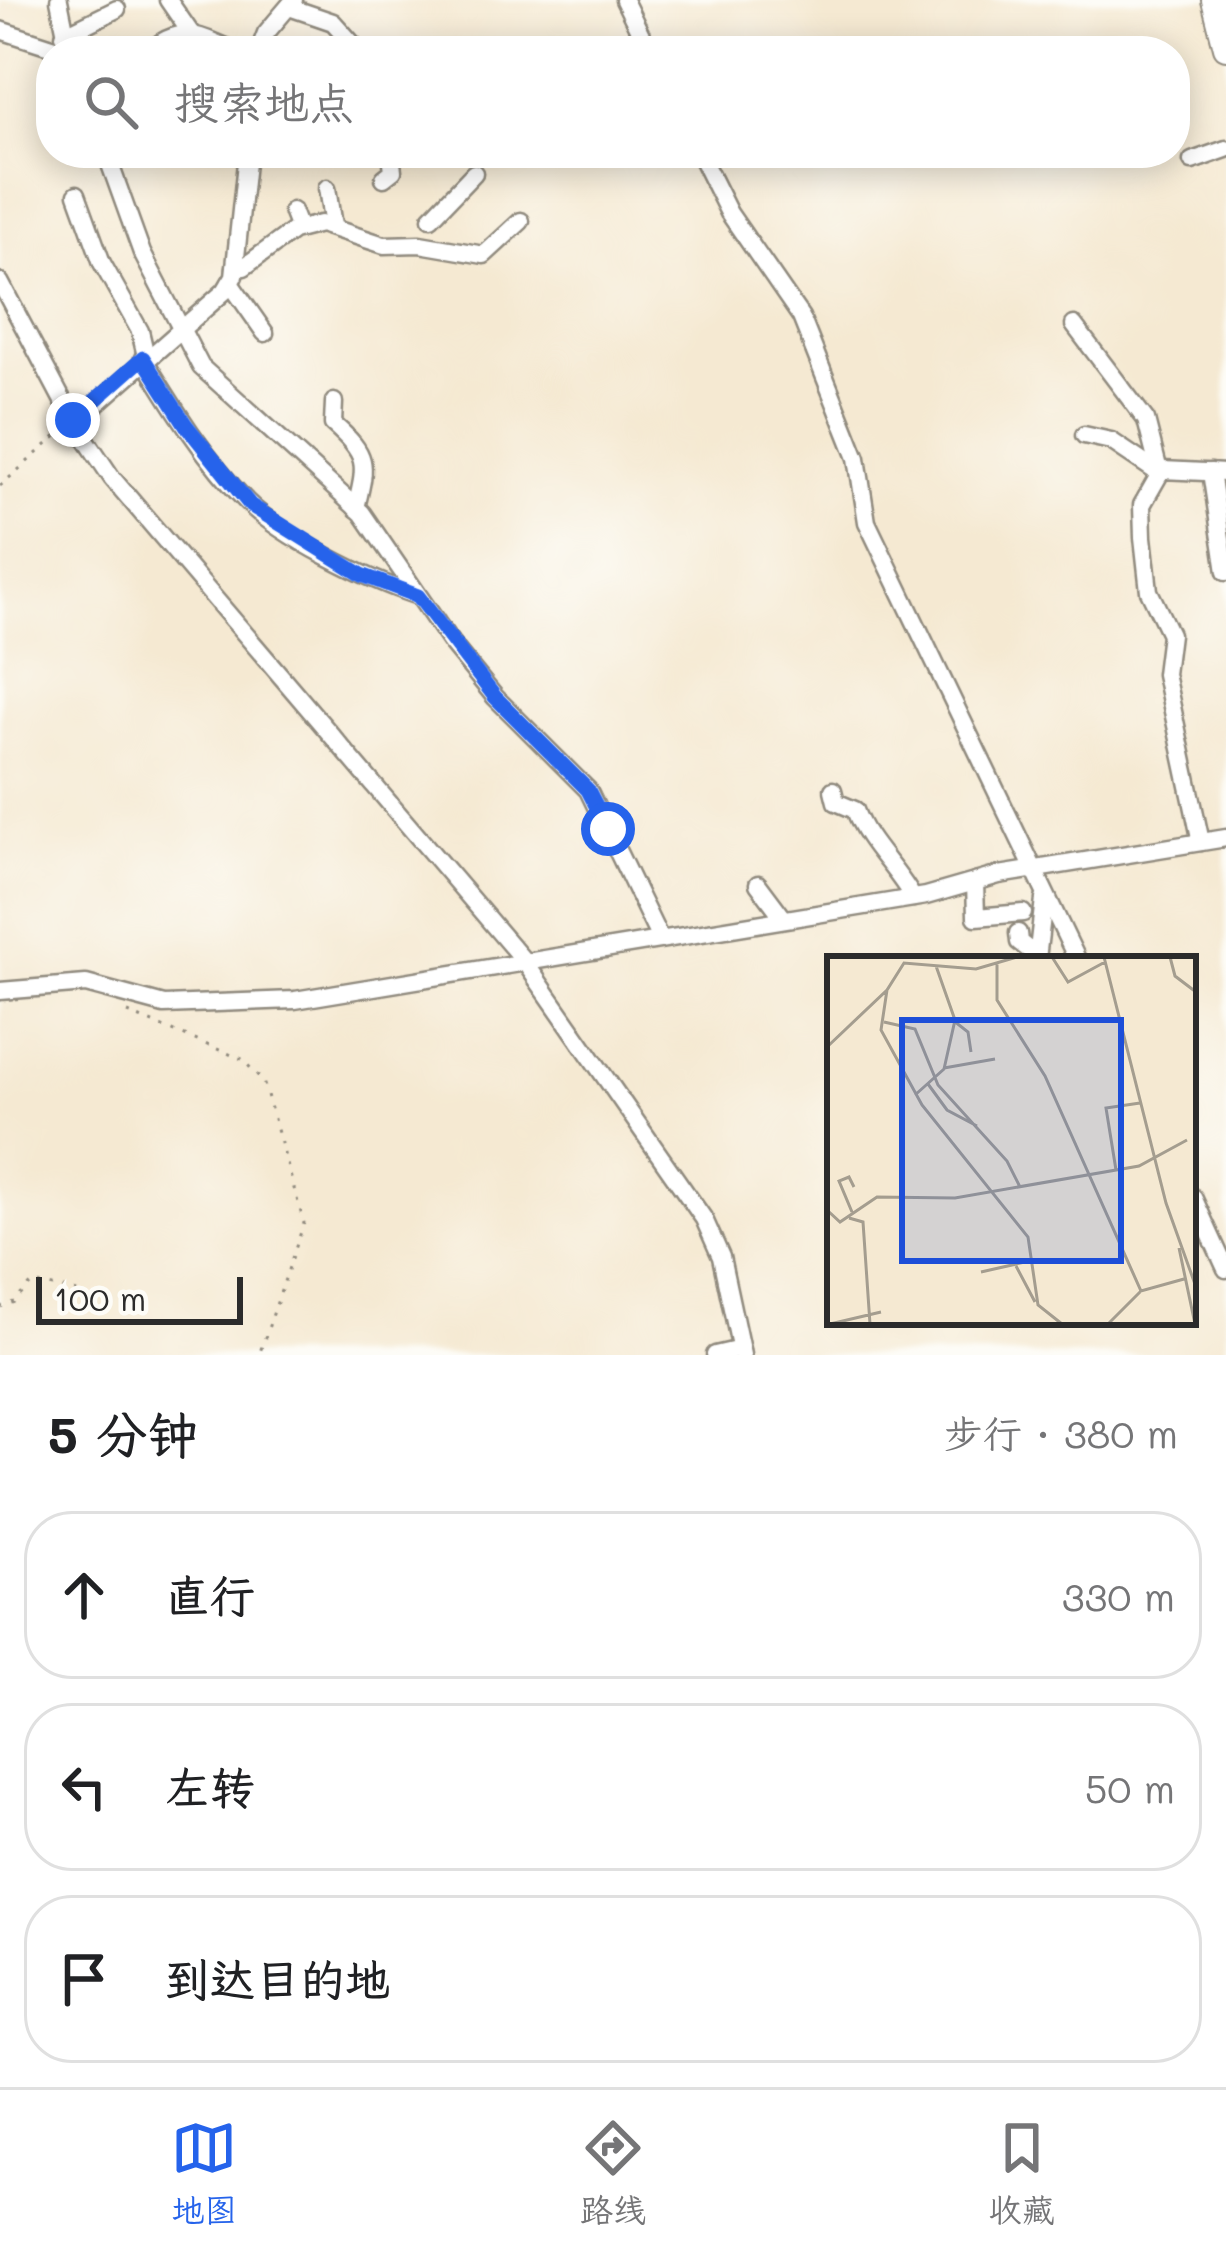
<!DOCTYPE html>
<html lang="zh">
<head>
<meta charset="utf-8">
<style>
  :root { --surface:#fff; --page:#f2f2f2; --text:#202124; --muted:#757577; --line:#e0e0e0; --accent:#2563eb }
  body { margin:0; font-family:Mali,"LXGW WenKai TC",sans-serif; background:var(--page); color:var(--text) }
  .scale { position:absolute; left:36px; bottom:30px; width:207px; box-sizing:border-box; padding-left:12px; border:6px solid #2b2b2b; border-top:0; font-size:33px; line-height:42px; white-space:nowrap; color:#2b2b2b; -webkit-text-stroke:9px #fdfcf7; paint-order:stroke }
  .stop { position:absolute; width:36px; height:36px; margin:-27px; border:9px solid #2563eb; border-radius:50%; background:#fff }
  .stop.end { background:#2563eb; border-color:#fff; box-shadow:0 3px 12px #0008 }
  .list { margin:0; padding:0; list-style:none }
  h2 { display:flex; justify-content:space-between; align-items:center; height:156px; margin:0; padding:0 48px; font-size:51px }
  h2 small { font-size:39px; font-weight:400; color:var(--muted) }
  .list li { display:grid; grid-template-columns:78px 1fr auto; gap:36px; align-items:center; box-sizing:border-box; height:168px; margin:0 24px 24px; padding:0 24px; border:3px solid var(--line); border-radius:48px }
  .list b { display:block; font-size:45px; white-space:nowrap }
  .list em { font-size:39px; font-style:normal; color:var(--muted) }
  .icon { flex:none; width:66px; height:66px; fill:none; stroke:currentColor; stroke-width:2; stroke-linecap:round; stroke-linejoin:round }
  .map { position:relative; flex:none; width:1226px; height:1355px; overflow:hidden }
  .search { position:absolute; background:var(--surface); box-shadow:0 6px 30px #0003; left:36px; right:36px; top:36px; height:132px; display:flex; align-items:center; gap:30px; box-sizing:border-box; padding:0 42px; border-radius:48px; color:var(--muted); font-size:45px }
  .sheet { height:732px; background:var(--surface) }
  nav { display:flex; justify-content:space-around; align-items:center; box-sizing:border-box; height:168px; border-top:3px solid var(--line); background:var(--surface); font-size:33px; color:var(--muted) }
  nav a { display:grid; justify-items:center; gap:6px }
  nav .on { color:var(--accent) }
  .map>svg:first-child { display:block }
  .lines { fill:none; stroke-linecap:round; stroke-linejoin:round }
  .minor-casing { stroke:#908a7e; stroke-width:21 }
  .secondary-casing { stroke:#908a7e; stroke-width:28 }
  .path { stroke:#908a7e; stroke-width:3; stroke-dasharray:3 9; stroke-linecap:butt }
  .minor { stroke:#fff; stroke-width:16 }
  .secondary { stroke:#fff; stroke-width:24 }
  .route { stroke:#2563eb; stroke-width:15 }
  .inset-road { fill:none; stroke:#a49d8f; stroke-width:3 }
  .view { fill:#1d4ed8; fill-opacity:0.15; stroke:#1d4ed8; stroke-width:6 }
  .inset-edge { fill:none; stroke:#2b2b2b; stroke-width:6 }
</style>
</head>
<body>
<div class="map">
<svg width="1226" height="1355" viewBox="0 0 1226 1355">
  <rect width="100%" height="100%" fill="#fdfcf7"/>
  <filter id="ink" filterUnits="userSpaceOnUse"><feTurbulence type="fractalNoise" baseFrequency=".00833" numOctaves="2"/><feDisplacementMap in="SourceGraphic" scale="24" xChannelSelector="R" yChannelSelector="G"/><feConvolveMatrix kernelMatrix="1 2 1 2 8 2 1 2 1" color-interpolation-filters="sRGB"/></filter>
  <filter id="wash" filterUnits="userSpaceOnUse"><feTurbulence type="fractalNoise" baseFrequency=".004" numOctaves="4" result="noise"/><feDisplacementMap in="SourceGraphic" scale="48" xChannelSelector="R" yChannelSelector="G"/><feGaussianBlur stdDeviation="2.7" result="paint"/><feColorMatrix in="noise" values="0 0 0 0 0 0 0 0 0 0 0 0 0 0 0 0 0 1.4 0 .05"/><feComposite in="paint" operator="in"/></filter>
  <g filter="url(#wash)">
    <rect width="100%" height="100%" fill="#f5e9d2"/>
  </g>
  <g filter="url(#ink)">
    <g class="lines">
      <defs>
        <g id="minor">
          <path d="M59,0L68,44"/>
          <path d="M168,0L190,32"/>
          <path d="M624,0L649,51"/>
          <path d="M289,7L333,22L359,51"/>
          <path d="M0,30L65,51"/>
          <path d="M64,35L117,9"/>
          <path d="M160,43C190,24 206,41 236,51"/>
          <path d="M259,51L266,33L294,0"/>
          <path d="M106,153L142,253L201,367L362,513L451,643L495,697L588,790L659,937"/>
          <path d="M699,153L729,213L801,317L857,458L867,522L1077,959"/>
          <path d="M1192,161L1226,149"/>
          <path d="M384,178L393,171L391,153"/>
          <path d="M327,188L333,226"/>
          <path d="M77,194L102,263L140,331L146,356"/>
          <path d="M292,211L299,229"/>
          <path d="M431,218L474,173"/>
          <path d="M235,268L244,267L293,231L320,224L384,245L420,244L484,255L521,221"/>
          <path d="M0,282L73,420L112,478L524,961L704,1219L721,1257L742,1355"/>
          <path d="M230,283L265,333"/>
          <path d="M1074,325L1146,420L1159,471"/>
          <path d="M143,358C173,407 206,461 247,502C283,538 369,580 418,596"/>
          <path d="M334,402L333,424C370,456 366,465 356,508"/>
          <path d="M75,423L225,291L234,276L247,153"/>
          <path d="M1084,435L1111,441L1157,472"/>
          <path d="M1211,472L1226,572"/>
          <path d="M833,790L836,802L855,810C867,843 896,867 913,898"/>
          <path d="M1201,842L1165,674L1170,634L1149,591L1143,537L1142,505L1162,470L1226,473"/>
          <path d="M975,882L976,917L1023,913"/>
          <path d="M758,884L782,916"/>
          <path d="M1018,933L1019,942L1037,956"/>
          <path d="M1037,959L1044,899"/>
          <path d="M0,991L86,984L164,1005L295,1000L926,896L999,875L1226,838"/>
          <path d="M1193,1197L1226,1269"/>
          <path d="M715,1355L741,1349"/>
        </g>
        <path id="secondary" d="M1214,0L1226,47"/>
      </defs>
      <!-- minor casing -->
      <use href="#minor" class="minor-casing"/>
      <!-- secondary casing -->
      <use href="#secondary" class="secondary-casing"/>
      <!-- path -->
      <g class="path">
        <path d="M0,486L61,432"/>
        <path d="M128,1013L242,1059L263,1081L304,1223L259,1355"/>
        <path d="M0,1307L14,1302L32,1283L84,1293"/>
      </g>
      <!-- minor -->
      <use href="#minor" class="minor"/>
      <!-- secondary -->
      <use href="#secondary" class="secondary"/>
    </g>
  </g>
  <g class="lines" filter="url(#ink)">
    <!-- route -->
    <path class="route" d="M73,420L143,358L186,425L250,505L362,575L418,596L495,697L588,790L608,829"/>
  </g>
  <!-- overview -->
  <g transform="translate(827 956)">
    <rect width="369" height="369" fill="#f5e9d2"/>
    <path class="inset-road" d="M225,1L241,26L278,6M277,1L339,247L369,331M343,1L348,20L369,36M170,7V44L218,120L314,335L357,323M60,34L54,74L95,149L201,281L211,349L235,368M127,65L141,76L144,96M57,66L88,73L111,129L180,205L193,231M0,91L60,34L77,7L149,13L190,1M117,112L168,103M101,128L120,154L150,170M88,139L117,113L128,64L109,10M289,214L279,152L313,147M0,254L13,266L50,241L128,242L312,210L360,184M25,256L12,225L22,221L27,231M22,262L36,266L43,368M352,292L368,368M189,310L208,346M154,316L207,304M3,368L54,356M281,368L314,335"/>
    <path class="view" d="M75,64H294V305H75Z"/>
    <rect width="369" height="369" class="inset-edge"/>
  </g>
</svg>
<div class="scale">100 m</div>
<div class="stop" style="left:608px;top:829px"></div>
<div class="stop end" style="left:73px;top:420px"></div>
<div class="search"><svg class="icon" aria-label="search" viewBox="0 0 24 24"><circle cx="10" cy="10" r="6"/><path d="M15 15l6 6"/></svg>搜索地点</div>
</div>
<section class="sheet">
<h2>5 分钟<small>步行 · 380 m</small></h2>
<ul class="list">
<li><svg class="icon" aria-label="ahead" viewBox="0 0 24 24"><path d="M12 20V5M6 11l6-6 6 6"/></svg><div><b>直行</b></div><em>330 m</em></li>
<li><svg class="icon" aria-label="left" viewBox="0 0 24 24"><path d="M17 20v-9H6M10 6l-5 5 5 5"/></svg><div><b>左转</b></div><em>50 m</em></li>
<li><svg class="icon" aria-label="arrive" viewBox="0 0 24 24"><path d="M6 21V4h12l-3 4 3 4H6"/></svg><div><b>到达目的地</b></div></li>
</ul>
</section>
<nav>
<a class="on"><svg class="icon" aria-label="map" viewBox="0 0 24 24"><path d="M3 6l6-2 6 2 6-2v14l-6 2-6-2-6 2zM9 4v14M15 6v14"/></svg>地图</a>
<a><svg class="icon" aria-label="directions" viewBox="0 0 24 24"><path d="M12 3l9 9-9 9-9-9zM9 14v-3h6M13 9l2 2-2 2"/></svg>路线</a>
<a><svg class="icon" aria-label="saved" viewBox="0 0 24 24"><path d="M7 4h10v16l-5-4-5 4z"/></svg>收藏</a>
</nav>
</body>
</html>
